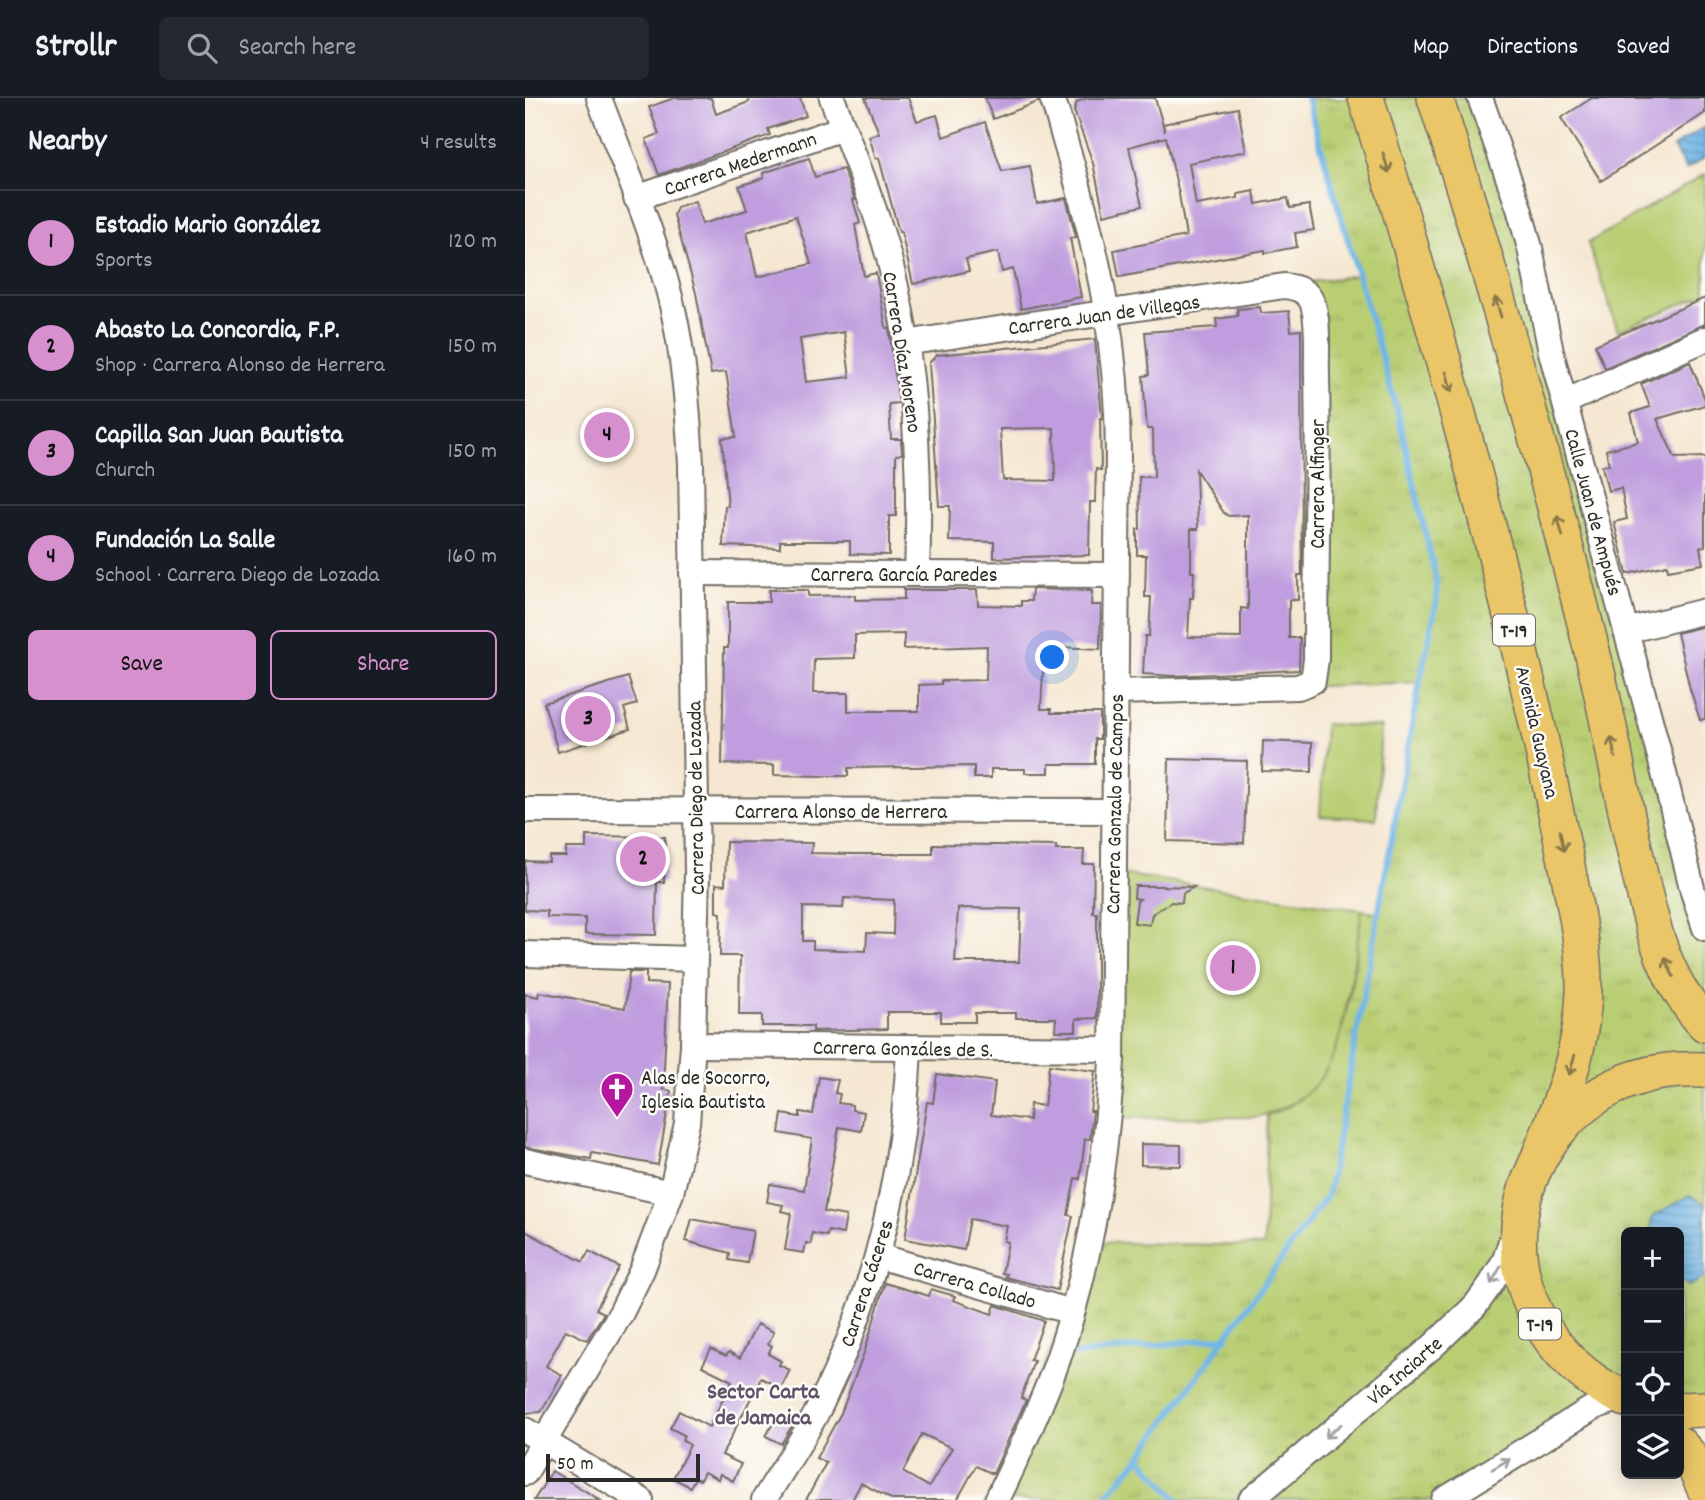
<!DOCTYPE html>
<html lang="en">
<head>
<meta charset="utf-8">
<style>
  :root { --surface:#171b24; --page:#242831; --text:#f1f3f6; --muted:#9ea1a6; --line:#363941; --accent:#d690ce }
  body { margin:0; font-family:Dekko,sans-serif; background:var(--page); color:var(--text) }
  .controls { position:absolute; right:21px; bottom:21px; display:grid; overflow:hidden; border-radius:10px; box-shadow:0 4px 18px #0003 }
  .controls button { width:63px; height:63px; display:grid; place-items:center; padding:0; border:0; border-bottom:2px solid var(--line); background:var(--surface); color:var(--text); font:35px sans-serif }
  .scale { position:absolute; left:21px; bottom:18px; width:154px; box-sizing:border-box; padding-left:7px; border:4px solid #2b2b2b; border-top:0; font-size:19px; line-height:24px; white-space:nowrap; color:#2b2b2b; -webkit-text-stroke:5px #fdfcf7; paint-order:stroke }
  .you { position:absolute; left:528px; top:560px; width:24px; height:24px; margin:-18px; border:5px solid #fff; border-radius:50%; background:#1a73e8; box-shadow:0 0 0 10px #1a73e833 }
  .badge { display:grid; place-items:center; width:46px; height:46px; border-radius:50%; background:var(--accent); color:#111; font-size:23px; font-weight:700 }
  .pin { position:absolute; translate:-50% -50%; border:4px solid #fff; box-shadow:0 2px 7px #0006 }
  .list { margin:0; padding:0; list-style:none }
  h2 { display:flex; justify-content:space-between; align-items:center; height:91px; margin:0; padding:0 28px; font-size:30px }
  h2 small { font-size:23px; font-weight:400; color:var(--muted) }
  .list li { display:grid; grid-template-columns:46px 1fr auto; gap:21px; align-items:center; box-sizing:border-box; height:105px; padding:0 28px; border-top:2px solid var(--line) }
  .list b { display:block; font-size:26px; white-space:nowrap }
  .list p { margin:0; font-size:23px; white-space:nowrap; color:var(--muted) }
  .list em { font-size:23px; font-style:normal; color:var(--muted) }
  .actions { display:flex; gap:14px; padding:21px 28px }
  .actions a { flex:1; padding:16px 0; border:2px solid var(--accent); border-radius:10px; text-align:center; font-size:24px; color:var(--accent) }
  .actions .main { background:var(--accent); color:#111 }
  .icon { flex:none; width:38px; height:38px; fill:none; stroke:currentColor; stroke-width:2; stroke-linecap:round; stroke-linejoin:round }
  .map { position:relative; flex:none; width:1180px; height:1402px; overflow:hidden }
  header { display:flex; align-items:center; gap:42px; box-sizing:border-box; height:98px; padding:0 35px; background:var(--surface); border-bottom:2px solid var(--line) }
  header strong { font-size:33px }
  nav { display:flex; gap:38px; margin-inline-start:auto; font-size:24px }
  .search { width:490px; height:63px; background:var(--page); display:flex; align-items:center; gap:18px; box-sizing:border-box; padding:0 24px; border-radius:10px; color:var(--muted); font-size:26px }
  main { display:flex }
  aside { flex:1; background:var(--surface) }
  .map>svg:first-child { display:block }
  .grass { fill:url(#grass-tufts); stroke:#727c4f; stroke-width:2 }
  .garden { fill:#b9ce73; stroke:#727c4f; stroke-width:2 }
  .water { fill:url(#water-rules); stroke:#4d7088; stroke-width:2 }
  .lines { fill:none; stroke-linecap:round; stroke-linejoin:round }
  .stream { stroke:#6fb5e6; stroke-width:6 }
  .building { fill:#bf9dde; fill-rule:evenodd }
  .minor-casing { stroke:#726d65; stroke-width:28 }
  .highway-casing { stroke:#726d65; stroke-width:38 }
  .minor { stroke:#fff; stroke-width:24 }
  .highway { stroke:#eac669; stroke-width:35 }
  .oneway { stroke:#8a784a }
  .oneway2 { stroke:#a0a0a0 }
  .labels { text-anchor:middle; stroke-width:5; stroke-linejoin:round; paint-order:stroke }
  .shield { fill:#fdfcf7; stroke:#6a6a68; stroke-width:2 }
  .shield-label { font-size:19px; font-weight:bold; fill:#2b2b2b }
  .street-label { font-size:21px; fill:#2b2b2b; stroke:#fdfcf7 }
  .poi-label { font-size:21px; fill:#2b2b2b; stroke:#fdfcf7; text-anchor:start }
  .neighbourhood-label { font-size:23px; font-weight:bold; fill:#5f536a; stroke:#fdfcf7 }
</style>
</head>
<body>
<header>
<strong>Strollr</strong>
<div class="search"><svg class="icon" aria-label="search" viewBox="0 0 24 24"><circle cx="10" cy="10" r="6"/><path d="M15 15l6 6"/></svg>Search here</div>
<nav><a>Map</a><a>Directions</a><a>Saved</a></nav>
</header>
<main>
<aside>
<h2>Nearby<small>4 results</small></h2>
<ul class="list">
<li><span class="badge">1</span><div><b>Estadio Mario González</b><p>Sports</p></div><em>120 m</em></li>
<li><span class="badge">2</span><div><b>Abasto La Concordia, F.P.</b><p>Shop · Carrera Alonso de Herrera</p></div><em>150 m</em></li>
<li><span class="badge">3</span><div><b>Capilla San Juan Bautista</b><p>Church</p></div><em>150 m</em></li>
<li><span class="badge">4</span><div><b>Fundación La Salle</b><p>School · Carrera Diego de Lozada</p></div><em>160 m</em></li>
</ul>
<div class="actions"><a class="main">Save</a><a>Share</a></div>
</aside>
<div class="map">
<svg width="1180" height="1402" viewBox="0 0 1180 1402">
  <defs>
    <pattern id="grass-tufts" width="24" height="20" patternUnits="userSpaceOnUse" patternTransform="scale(1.75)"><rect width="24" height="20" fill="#b9ce73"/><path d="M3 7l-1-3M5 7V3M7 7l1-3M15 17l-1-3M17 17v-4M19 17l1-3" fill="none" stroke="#9fb164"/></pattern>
    <pattern id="water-rules" width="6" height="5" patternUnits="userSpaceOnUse" patternTransform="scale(1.75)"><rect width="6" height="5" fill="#6fb5e6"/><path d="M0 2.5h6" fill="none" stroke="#5b93bb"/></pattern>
  </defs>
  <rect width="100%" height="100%" fill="#fdfcf7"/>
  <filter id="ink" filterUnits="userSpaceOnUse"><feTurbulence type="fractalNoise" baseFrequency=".0143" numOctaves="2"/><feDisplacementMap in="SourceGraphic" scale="14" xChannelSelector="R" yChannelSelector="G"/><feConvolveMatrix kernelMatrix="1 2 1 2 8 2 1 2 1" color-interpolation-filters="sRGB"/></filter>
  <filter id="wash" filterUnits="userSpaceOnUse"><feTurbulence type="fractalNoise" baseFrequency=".00686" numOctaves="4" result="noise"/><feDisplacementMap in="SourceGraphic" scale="28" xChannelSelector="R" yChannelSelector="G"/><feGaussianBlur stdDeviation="1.57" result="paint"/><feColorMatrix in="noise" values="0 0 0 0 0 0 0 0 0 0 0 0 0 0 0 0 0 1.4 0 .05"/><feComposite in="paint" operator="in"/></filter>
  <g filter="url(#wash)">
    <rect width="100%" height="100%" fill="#f5e7d1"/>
    <!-- grass -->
    <path class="grass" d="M782,0H955L1180,830V1311L1154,1312V1134H1101V1301L919,1402H472L564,1144L739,1148L742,1017C824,997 826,880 837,812L852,814L894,584L773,589L782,587L789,213L759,188L833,177Z"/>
    <!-- garden -->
    <g class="garden">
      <path d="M1180,76V196L1093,233L1063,145Z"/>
      <path d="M800,626L856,629L851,721L795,718Z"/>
      <path d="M589,775L837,812C833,839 829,865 824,892C814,956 802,1002 731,1019L583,1020Z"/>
    </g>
    <!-- water -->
    <g class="water">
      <path d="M1180,29V59L1161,71L1148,49Z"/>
      <path d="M1165,1097L1180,1106V1179L1164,1188L1154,1182V1134H1126L1127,1119Z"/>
    </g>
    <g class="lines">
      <!-- stream -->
      <g class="stream">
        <path d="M550,1257L702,1239"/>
        <path d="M615,1359L653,1402"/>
        <path d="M578,1402L615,1359L803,1096L895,583L912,502L911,481L873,316L782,0"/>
      </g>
    </g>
    <g id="blocks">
      <!-- building -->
      <g class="building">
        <path d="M149,0H186L191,16L224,4L223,0H275L281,18L243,31L245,37L134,77L121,41L134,36L124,9Z"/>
        <path d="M340,0H383L392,23L412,17L418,39L460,24L477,73L505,68L512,106L541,100L551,139L545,140L556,199L496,211L488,171L477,174L473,154L441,161L444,173L388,186L376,133L374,134L354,60L351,61L344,38L354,35Z"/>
        <path d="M460,0H512L513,4L468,21Z"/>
        <path d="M562,0H630L640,34L638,26L713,10L721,53L664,65L671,107L713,100V96L729,93L731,106L763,100L765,110L784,107L789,132L770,135L772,149L740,155V152L594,179L589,152L661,138L654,96L641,39L604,49L617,108L579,117L568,65L549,13L552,4Z"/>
        <path d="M1067,0H1180V15L1076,83L1036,20Z"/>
        <path d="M284,60L290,79L318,71L330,102H328L335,125L330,127L339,178L351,175L361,230H364L374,305L364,306L366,341H376L377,356L371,357V418H364V457L325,456V443H255V450L198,448L200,408H203L197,340L211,339L205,299L201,274L186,276L171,195L149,117L152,109L170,103L177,126L222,112L214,88L239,80L238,75ZM271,118L286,166L232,179L222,134ZM319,234L325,279L281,284L275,241Z"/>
        <path d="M1180,200V226L1080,270L1070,247Z"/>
        <path d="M735,209L736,215L764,213L766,233L776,232L777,477H773V502H764V540H775L774,572L648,578L618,576L620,538H624L626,499H620L621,457H612V431H615L614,379H629L628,331H622L618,278L624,277L620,234L692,229L691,221L713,218L712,211ZM671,372L699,415L704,418L723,417V511L716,510V540L663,539L665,500H668L669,474H666V431H673Z"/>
        <path d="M570,241L577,320H575L576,372L571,371L570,404H565L564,457L469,460V444L424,443L425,408H414L404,265L412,257ZM529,330L530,383L478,382L475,331Z"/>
        <path d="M1165,264L1180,301V307L1132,321L1150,360L1180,359V448L1175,449L1178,466L1143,472L1142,467L1102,476L1089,424L1102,421L1096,390L1083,393L1077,368L1084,367L1081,352L1113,344L1106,315L1125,309L1116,286Z"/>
        <path d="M507,491L567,493L566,507H576L575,551L534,549L533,574L518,573L516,611H526V615H575V641H570V666H524V675H500V671H466V680H449V668L323,670V678H300L249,677V667L197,666L199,550H203V504H244V492H283V498L330,497V502L379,501V492H452L453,507L496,508V503H506ZM379,536V551L462,548L461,582L416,583V586L394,587V613H323V595H288L289,561L330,560V537Z"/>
        <path d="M1180,528V621L1175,622L1165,591L1152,535Z"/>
        <path d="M103,579L112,606L99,610L105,631L33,654L19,605Z"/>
        <path d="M738,643L787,645V674L737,673Z"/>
        <path d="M644,661L722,663L719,745L642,743Z"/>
        <path d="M61,738L140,739L139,784H132L131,837L60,836V820L22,819V813L0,812V763L24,764V758H41V750H61Z"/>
        <path d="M201,744L287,745L286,755L327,756H408V746L531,748V752H559L558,766H569L568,815H572V920L551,921V933H530L531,920H491V915H450V924H416V914H362V931L288,933V928H237V917H214L215,858H195L196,815L191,814V786L200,787ZM319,800L369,802L368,836L342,835L341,853L288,851V843H278V809L318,810ZM433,810L496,811L494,864H430Z"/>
        <path d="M610,788H635L669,789L658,795L657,805L646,804L627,816L625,827L609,825L612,803L615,801L609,800Z"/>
        <path d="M104,874H121V885L143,886L138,991L146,993L133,1067L67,1055L66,1061L0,1049V896L13,899L14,894L100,910Z"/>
        <path d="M524,967L570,973L565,1013H568L565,1041H560L555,1081L550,1080L543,1117L548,1118L532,1192L480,1179L482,1176L477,1175L483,1144L479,1143L482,1128L445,1121L439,1152L380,1141L402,1004L408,1005L412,976L470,984L466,1017L504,1022L505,1006L519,1008Z"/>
        <path d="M294,979L313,982L310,995L315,996L313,1005L327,1007V1012L339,1014L336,1033L314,1029L299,1114L321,1118L318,1136L303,1133L302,1138L287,1135L286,1146L281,1145L279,1155L260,1152L266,1115L256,1113L258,1107L242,1104L245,1086L279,1092L287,1041L254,1035L257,1016L275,1019V1014L288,1016Z"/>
        <path d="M616,1046L656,1047V1068L616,1067Z"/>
        <path d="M167,1121L228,1133L222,1165L204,1162L205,1155L161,1143Z"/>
        <path d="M0,1133L58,1164L64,1153L94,1169L71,1211L79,1215L62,1242L41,1232L21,1268L37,1277L16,1314L0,1315Z"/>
        <path d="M360,1185L404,1198L406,1191L430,1198L428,1202L467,1216L470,1207L519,1223L505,1262L509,1263L496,1300L501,1302L468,1376L451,1368L432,1402H368L336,1385L327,1402H281L301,1365L291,1360L316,1315L340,1252ZM397,1336L427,1350L404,1389L378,1374Z"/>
        <path d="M232,1226L249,1234L243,1246L247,1248L243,1256L256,1263L254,1267L265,1272L256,1290L236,1280L197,1357L216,1366L208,1383L195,1376L193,1381L179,1374L175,1382L170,1380L165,1389L148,1380L165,1347L157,1342L159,1337L145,1330L154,1313L184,1329L207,1283L177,1268L186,1251L201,1258L204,1254L215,1260Z"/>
        <path d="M251,1320L267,1328L256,1346L241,1338Z"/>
        <path d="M27,1373L75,1402H9Z"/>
      </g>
    </g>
  </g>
  <g filter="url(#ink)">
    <use href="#blocks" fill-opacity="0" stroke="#726d65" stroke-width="2"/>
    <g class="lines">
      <defs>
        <g id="minor">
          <path d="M307,0C327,53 349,105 364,160C391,263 396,371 392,476"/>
          <path d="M955,0L994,110L1005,150L1026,254L1135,659L1168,794L1180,830"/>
          <path d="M111,100L318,30"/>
          <path d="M380,245L759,188C770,189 781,192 786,202C795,219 791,258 792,277C794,372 791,467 791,561L788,583L773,589L590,594"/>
          <path d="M1040,304L1180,241"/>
          <path d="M167,475L592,477"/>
          <path d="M1101,533L1180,513"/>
          <path d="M0,712L589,713"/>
          <path d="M0,856L170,861"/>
          <path d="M168,947L587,951"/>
          <path d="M0,1063L146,1095"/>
          <path d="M353,1158L547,1214"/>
          <path d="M0,1332L116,1402"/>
          <path d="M0,1375L96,1215L117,1172L146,1095L162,1025L168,947L172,774L166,366C163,312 159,259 147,207C130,136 99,68 74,0"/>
          <path d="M239,1402C258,1370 280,1339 296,1306C351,1193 379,1074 384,950"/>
          <path d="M472,1402C494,1356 516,1309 533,1261C566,1165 581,1064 587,963L593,356C593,248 574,159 544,56C538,38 534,18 527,0"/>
          <path d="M726,1402L908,1248L950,1208L966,1186L980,1162L989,1134"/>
          <path d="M919,1402L1069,1309L1084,1304L1090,1296"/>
        </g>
        <g id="highway">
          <path d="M841,0C904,205 962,412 1011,621C1022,670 1032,719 1042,768C1050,808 1060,852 1059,894C1057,955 1033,1013 1010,1069"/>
          <path d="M910,0C969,179 1019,362 1065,545C1081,608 1092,673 1106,736C1121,802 1132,876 1180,926"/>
          <path d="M1101,1301C997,1255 959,1131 1029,1038C1050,1011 1079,990 1111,980C1134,972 1157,971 1180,972"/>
          <path d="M1154,1312L1180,1311"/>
          <path d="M1154,1346L1164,1357L1180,1391"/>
        </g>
      </defs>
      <!-- minor casing -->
      <use href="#minor" class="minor-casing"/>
      <!-- highway casing -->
      <use href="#highway" class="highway-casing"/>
      <!-- minor -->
      <use href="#minor" class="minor"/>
      <!-- highway -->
      <use href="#highway" class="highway"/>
    </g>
    <!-- one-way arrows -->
    <defs><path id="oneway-shaft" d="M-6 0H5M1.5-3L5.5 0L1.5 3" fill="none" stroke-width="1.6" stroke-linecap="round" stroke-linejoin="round" transform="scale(1.75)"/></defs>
    <g class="oneway">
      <use href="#oneway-shaft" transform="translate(861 65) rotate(73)"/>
      <use href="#oneway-shaft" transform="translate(973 209) rotate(-107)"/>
      <use href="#oneway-shaft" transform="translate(924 284) rotate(75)"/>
      <use href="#oneway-shaft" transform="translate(1035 428) rotate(-105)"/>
      <use href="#oneway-shaft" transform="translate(1088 649) rotate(-102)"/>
      <use href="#oneway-shaft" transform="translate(1037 743) rotate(79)"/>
      <use href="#oneway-shaft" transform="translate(1144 869) rotate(-115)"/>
      <use href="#oneway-shaft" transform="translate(1047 967) rotate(106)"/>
    </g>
    <g class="oneway2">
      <use href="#oneway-shaft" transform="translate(971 1177) rotate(120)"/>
      <use href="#oneway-shaft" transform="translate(808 1333) rotate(140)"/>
      <use href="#oneway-shaft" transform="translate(976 1366) rotate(-31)"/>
    </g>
  </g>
  <!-- icons -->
  <defs>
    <symbol id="church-pin" viewBox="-11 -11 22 30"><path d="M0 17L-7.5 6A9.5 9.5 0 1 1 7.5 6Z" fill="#b5179e" stroke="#fdfcf7"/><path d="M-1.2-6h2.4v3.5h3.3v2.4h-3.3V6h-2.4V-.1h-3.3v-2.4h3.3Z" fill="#fff"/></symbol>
  </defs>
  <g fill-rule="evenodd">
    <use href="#church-pin" x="73" y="972" width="38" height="52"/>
  </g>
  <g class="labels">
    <!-- shield labels -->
    <g class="shield">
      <rect x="968" y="516.5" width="42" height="31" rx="5"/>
      <rect x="994" y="1210.5" width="42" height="31" rx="5"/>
    </g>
    <g class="shield-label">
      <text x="989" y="539">T-19</text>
      <text x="1015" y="1233">T-19</text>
    </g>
    <!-- street labels -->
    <g class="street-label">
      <text transform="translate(215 65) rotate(-19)" y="7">Carrera Medermann</text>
      <text transform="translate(579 216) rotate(-8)" y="7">Carrera Juan de Villegas</text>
      <text transform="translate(378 254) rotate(81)" y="7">Carrera Díaz Moreno</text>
      <text transform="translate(792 386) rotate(-90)" y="7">Carrera Alfinger</text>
      <text transform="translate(1069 414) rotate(75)" y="7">Calle Juan de Ampués</text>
      <text x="379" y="483">Carrera García Paredes</text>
      <text transform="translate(1013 634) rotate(77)" y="7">Avenida Guayana</text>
      <text transform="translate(170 700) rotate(-91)" y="7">Carrera Diego de Lozada</text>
      <text transform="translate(589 706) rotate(-89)" y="7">Carrera Gonzalo de Campos</text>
      <text x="316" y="720">Carrera Alonso de Herrera</text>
      <text transform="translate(378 950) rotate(1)" y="7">Carrera Gonzáles de S.</text>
      <text transform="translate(341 1185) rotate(-72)" y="7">Carrera Cáceres</text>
      <text transform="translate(450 1186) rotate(16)" y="7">Carrera Collado</text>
      <text transform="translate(879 1272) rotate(-41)" y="7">Vía Inciarte</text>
    </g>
    <!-- poi labels -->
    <g class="poi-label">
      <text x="116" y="986">Alas de Socorro,<tspan x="116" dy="24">Iglesia Bautista</tspan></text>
    </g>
    <!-- neighbourhood labels -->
    <g class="neighbourhood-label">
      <text x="238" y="1300">Sector Carta<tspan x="238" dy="26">de Jamaica</tspan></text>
    </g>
  </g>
</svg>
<div class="controls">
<button>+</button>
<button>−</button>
<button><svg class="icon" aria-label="locate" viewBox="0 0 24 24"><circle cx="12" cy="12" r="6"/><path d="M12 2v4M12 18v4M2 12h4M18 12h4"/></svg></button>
<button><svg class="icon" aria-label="layers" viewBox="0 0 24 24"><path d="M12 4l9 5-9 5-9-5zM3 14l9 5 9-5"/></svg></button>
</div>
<div class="scale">50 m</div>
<div class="you"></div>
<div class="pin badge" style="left:708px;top:870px">1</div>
<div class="pin badge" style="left:118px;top:761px">2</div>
<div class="pin badge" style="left:63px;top:621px">3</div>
<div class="pin badge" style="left:82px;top:337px">4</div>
</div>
</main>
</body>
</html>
